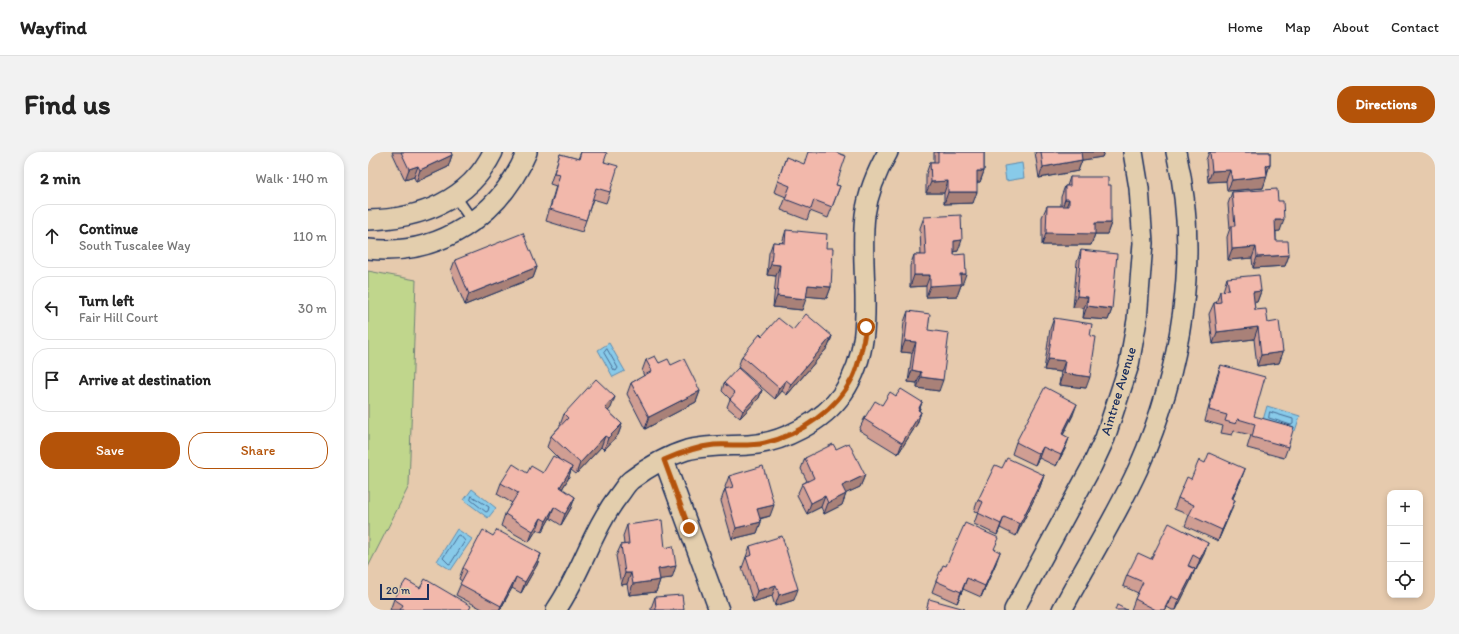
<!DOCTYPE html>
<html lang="en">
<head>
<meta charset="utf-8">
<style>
  :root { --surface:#fff; --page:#f2f2f2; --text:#222; --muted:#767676; --line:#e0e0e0; --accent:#b45309 }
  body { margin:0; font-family:Itim,sans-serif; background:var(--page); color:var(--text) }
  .controls { position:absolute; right:12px; bottom:12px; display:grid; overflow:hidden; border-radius:8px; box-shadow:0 2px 6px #0003 }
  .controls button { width:36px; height:36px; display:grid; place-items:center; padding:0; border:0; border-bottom:1px solid var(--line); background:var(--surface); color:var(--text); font:20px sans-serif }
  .scale { position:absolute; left:12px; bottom:10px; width:49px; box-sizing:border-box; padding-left:4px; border:2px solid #1b2f5e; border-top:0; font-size:11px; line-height:14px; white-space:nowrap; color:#1b2f5e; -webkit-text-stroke:3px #e3cead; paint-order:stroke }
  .stop { position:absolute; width:12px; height:12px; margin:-9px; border:3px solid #b45309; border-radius:50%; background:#fff }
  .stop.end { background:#b45309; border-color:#fff; box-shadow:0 1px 4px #0008 }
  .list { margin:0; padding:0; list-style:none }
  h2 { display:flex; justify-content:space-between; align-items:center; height:52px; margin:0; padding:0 16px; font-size:17px }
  h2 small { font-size:13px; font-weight:400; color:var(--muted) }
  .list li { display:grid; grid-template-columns:26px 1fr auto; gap:12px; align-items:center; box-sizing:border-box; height:64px; margin:0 8px 8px; padding:0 8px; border:1px solid var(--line); border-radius:16px }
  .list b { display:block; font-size:15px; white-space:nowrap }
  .list p { margin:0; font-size:13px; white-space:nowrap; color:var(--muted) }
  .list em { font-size:13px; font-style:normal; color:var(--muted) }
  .actions { display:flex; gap:8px; padding:12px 16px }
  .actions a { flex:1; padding:9px 0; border:1px solid var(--accent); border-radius:16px; text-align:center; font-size:14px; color:var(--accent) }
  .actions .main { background:var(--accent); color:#fff }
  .icon { flex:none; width:22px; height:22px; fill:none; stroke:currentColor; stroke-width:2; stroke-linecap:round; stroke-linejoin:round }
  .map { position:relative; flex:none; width:1067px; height:458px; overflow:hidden; border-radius:16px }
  header { display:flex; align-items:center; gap:24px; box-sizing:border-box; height:56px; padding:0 20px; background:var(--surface); border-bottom:1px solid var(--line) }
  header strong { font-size:19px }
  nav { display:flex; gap:22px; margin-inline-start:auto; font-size:14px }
  .intro { display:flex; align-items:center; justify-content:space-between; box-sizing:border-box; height:96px; padding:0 24px }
  h1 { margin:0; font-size:28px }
  .button { padding:10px 18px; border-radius:16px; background:var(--accent); color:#fff; font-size:14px; font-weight:700 }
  main { display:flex; gap:24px; padding:0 24px }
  aside { flex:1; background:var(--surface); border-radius:16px; box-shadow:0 2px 6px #0003 }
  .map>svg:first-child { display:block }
  .green { fill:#c0d68c; stroke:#6e8275 }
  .water { fill:#88cae9; stroke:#5c8cb1 }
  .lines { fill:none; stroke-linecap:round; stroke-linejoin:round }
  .shore { stroke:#476d96; stroke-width:1 }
  .lane-casing { stroke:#1b2f5e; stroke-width:13 }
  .street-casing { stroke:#1b2f5e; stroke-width:22 }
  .lane { stroke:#e3cead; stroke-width:10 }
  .street { stroke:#e3cead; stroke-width:19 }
  .wall { fill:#d09e93; stroke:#1b2f5e }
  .shaded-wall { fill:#a98178; stroke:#1b2f5e }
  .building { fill:#f2b8ab; stroke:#1b2f5e }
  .route { stroke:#b45309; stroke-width:5 }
  .labels { text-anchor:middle; stroke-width:3; stroke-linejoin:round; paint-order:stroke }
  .street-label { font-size:14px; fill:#1b2f5e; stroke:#e3cead }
</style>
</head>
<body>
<header>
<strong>Wayfind</strong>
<nav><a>Home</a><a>Map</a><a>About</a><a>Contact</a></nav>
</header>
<div class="intro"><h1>Find us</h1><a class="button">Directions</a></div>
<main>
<aside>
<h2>2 min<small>Walk · 140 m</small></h2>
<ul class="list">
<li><svg class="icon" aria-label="ahead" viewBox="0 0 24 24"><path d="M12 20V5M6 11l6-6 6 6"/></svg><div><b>Continue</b><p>South Tuscalee Way</p></div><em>110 m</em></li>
<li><svg class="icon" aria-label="left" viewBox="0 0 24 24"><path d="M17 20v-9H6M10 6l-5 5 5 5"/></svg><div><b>Turn left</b><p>Fair Hill Court</p></div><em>30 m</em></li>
<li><svg class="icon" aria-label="arrive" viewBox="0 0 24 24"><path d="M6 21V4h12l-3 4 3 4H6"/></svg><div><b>Arrive at destination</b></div></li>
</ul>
<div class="actions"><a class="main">Save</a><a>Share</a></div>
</aside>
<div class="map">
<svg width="1067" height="458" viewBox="0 0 1067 458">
  <rect width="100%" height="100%" fill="#e6caad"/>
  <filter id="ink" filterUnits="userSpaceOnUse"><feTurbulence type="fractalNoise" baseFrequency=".025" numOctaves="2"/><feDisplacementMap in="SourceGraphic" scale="8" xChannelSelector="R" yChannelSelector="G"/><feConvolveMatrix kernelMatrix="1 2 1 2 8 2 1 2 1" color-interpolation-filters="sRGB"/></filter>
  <g filter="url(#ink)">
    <!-- green -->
    <path class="green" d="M0,119L48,128L41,334L0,415Z"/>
    <!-- water -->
    <g class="water">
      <path d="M654,11L656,26L638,29L636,14Z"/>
      <path d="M241,191L257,219L245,225L230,198Z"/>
      <path d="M899,254L932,264L927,279L895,268Z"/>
      <path d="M104,337L128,356L120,366L96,348Z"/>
      <path d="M89,377L104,387L83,418L69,409Z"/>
    </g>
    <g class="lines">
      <!-- shore -->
      <g class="shore">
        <path d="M239,197L250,216L248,219L246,218L236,201Z"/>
        <path d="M902,260L925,267V272L923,273L901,266Z"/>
        <path d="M104,344L121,355L120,359L118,360L103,348Z"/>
        <path d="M92,383L97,389L83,411L81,412L75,406L89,384Z"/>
      </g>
      <defs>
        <path id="lane" d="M87,44L105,70"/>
        <g id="street">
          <path d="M0,68C51,67 101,49 125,0"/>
          <path d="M0,97C71,105 132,64 159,0"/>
          <path d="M296,308L351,458"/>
          <path d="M188,458C213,422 224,378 251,343C255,338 258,332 263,328C279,316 299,304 319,298C339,293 359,294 380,293C414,291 455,270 475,241C512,187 490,123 497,63C500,41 509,19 520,0"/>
          <path d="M646,458L724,314L737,286L761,213L769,168L775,91L771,36L765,0"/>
          <path d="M694,458C719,411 748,365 770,317C813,220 833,105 808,0"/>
        </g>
      </defs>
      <!-- lane casing -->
      <use href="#lane" class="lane-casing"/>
      <!-- street casing -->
      <use href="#street" class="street-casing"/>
      <!-- lane -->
      <use href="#lane" class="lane"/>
      <!-- street -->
      <use href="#street" class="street"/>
    </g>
    <!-- wall -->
    <g class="wall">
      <path d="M24,0H83L84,3L80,15L48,30L46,25L37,28Z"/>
      <path d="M213,0H235L242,40L238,51L225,47L214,80L178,69L188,34L182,32L192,2L210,7Z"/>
      <path d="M566,0H616V19L612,30H609L605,51L576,52V41H558V22L562,10H566Z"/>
      <path d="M667,0H736L734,5L714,8L710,19L671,26Z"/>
      <path d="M841,0H902V12L895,36L859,39L858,29L840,30L838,8Z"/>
      <path d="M418,5L468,33L472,34L460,66L442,59L439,68L413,58L418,45L406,40Z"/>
      <path d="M702,25L740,33L743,71L739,82H727L723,93H674V65L679,54H693V45L697,34H699Z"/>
      <path d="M864,40L910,49L912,79H908V89L921,103L917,114L885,116L884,106L860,108L859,85L862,76L860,52Z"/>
      <path d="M556,65L590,99L586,100V103L594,133H593L589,144L558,145V134L542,135V114L546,103H553L552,76Z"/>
      <path d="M418,78L458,96L463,135L459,146L438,144L434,158L405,155L408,124L399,123L401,101L405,90L414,91Z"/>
      <path d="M713,98L744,157L740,168L715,166L716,156L705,155L709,110Z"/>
      <path d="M87,108L169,115L165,126L97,153L83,119Z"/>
      <path d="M859,126L893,139L889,150H886L887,158L900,171L915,200L911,211L889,214L886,187L845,192L841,162L846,151H848L852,139H855Z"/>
      <path d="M540,159L560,178L571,239L549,236V231L540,230L544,201L533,200L536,170Z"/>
      <path d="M686,166L718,236L691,233L693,220L676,218L682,177Z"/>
      <path d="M425,178L464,184L460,195L419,243L414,239L407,247L370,215L374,204L394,184Z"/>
      <path d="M278,208L291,211L303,213L332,239L328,250L277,277L259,242L263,231L276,224L274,219Z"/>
      <path d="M853,213L886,264L920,295L916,306L879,296L883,283L866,279L864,283L853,281L855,274L837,269L849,224Z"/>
      <path d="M356,231L394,238L391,246L372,266L359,255L362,247L354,239Z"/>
      <path d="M528,244L554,250L551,259L553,260L549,272L530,302L491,278L496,267L514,253Z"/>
      <path d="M243,256L240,259L254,272L250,283L236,298L233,295L208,322L203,318L200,327L194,337L207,345L203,356L193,373L182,366L174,380L169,377L161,390L133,374L137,362L144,351L129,342L133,331L159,321H175L194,310L179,295L183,284L192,274V273L196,262Z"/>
      <path d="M705,263L695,283L701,286L697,297L688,314L671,306L667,313L644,302L648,290Z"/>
      <path d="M468,297L497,323L492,335L478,341L474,353L456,362L453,355L439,362L429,343L434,332L439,329L433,317L437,306Z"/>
      <path d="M634,316L676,323L672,335L648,384L632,376L629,383L606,372L610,360L606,359L610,348Z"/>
      <path d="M361,324L402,364L392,367L393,370L389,381L364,387L353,349L357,337H358L357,335Z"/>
      <path d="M823,327L873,328L865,346L863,359L850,389L817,374L821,363L806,357L810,346Z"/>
      <path d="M259,373L304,426L292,427V428L288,440L261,443L259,432L253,433L248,404L253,393L256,392L255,384Z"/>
      <path d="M125,384L173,402L169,413L153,441L144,436L132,458H116L88,443L94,429L91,427L95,416Z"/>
      <path d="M840,391L836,402L828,418L821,414L827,417L823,428L808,458H804L799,455L798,458H763L767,447L770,441L755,434L759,423L783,407Z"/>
      <path d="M382,394L426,448L407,454L404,444L385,450L374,416Z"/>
      <path d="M627,397L628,411L613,445L595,437L589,451L564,440L568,429L578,414Z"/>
      <path d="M52,436L102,458H22L26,447Z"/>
      <path d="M287,445L316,458H283V456Z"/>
    </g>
    <!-- shaded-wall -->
    <g class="shaded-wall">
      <path d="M712,0H736L734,5L709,9Z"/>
      <path d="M84,3L80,15L48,30L52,18Z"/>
      <path d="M714,8L710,19L671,26L675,15Z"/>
      <path d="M902,12L898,24V13Z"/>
      <path d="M50,14L46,25L37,28L41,17Z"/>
      <path d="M862,18L858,29L840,30L844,19Z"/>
      <path d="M609,19H616L612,30H605Z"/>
      <path d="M899,24L895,36L859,39L864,28Z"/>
      <path d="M580,29L576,41H558L563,30Z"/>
      <path d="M580,40H609L605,51L576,52Z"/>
      <path d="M697,47H701L697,58L693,59Z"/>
      <path d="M907,68H916L912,79L903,80Z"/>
      <path d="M727,71H743L739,82H727L723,93H674L678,81Z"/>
      <path d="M594,88L590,99L582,100L586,89Z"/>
      <path d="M888,95L884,106L860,108L864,97Z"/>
      <path d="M921,103L917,114L885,116L889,105Z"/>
      <path d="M403,112L412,113L408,124L399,123Z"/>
      <path d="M169,115L165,126L97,153L101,142Z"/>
      <path d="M592,122H598L594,133H593L589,144L558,145L562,134Z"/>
      <path d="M546,123H562L558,134L542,135Z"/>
      <path d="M440,133L463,135L459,146L435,144Z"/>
      <path d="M893,139L889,150L881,151L885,140Z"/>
      <path d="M409,144L438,147L434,158L405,155Z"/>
      <path d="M709,144L720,145L716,156L705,155Z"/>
      <path d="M719,154L744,157L740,168L715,166Z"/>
      <path d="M890,175L886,187L845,192L849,180Z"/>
      <path d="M464,184L460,195L419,243L423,232Z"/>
      <path d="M537,189L548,190L544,201L533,200Z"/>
      <path d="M915,200L911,211L889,214L893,203Z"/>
      <path d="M680,207L697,209L693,220L676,218Z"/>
      <path d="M544,218L553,220L549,231L540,230Z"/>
      <path d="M695,221L722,225L718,236L691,233Z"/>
      <path d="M553,225L575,228L571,239L549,236Z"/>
      <path d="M418,228L414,239L407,247L411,236Z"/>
      <path d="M394,238L391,246L372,266L375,259Z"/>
      <path d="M332,239L328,250L277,277L281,265Z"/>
      <path d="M247,245L243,256L233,267L237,256Z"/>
      <path d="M554,250L550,262V258Z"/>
      <path d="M709,252L705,263L690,293L694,282Z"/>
      <path d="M553,260L549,272L530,302L534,291Z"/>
      <path d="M254,272L250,283L236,298L240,286Z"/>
      <path d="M237,284L233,295L208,322L212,311Z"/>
      <path d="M701,286L697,297L688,314L693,303Z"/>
      <path d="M675,295L671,306L667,313L671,302Z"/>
      <path d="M204,315L200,327L188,347L192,335Z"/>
      <path d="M877,317L873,328L860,357L864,346Z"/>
      <path d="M497,323L492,335L470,345L474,334Z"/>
      <path d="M676,323L672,335L648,384L652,372Z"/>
      <path d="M478,342L474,353L456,362L460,351Z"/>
      <path d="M457,344L453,355L439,362L443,351Z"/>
      <path d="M207,345L203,356L193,373L197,362Z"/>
      <path d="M867,348L863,359L850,389L854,378Z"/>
      <path d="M406,353L402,364L385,368L389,357Z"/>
      <path d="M186,355L182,366L174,380L178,369Z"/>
      <path d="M636,365L632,376L629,383L633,372Z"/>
      <path d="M173,366L169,377L161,390L165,379Z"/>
      <path d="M393,370L389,381L364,387L368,376Z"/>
      <path d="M840,391L836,402L828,418L832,407Z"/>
      <path d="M632,400L628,411L613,445L617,434Z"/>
      <path d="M173,402L169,413L153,441L157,430Z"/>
      <path d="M308,414L304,426L286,428L290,417Z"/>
      <path d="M827,417L823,428L808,458L811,448Z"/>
      <path d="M257,421H263L259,432L253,433Z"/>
      <path d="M148,425L144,436L132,458H131L133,454Z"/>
      <path d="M599,426L595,437L589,451L593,440Z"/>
      <path d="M292,428L288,440L261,443L265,432Z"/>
      <path d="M408,433L404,444L385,450L389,439Z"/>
      <path d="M430,437L426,448L407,454L411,443Z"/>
      <path d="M803,444L799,455L798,458H796Z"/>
    </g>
    <!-- building -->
    <g class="building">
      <path d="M33,0H83L84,3L52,18L50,14L41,17Z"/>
      <path d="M213,0H235L239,1L236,10L250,14L242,40L228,36L218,68L182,57L192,22L186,21L192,2L211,7Z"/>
      <path d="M440,0H467L478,4L468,33L472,34L464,55L446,48L443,57L417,47L422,34L410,29L418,5L436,12Z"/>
      <path d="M570,0H616V19H609V40H580V29L563,30L562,10H570Z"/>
      <path d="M673,0H713L714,8L675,15Z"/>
      <path d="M842,0H902V12L898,13L899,24L864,28L862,18L844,19Z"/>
      <path d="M702,25H740V33H743V71H727V82L678,81L679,54H701V47H697V34H702Z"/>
      <path d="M909,37L910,49H915L916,68H907L908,89H920L921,103L889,105L888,95L864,97L863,74H867L864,40Z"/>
      <path d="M593,63L594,88L586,89V103L597,102L598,122H592L593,132L562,134V123H546V103H558L556,65Z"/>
      <path d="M418,78L459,82L458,96H465L463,135L440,133L438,147L409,144L412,113L403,112L405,90L417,91Z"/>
      <path d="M155,81L169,115L101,142L87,108Z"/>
      <path d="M713,98L749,102L744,157L719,154L720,145L709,144Z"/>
      <path d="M891,123L893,139L885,140L887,158L898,157L900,171L911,169L915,200L893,203L890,175L849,180L846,151L853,150L852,139L861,138L859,126Z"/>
      <path d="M540,159L562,162L560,178L581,181L575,228L553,225V220L544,218L548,190L537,189Z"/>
      <path d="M438,162L464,184L423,232L418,228L411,236L374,204L392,182L394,184L410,166L425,178Z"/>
      <path d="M686,166L724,172L722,184L728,185L722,225L695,221L697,209L680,207Z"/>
      <path d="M287,204L291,211L300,207L303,213L316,207L332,239L281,265L263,231L284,219L278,208Z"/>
      <path d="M853,213L897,225L886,264L926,275L920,295L884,285L887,272L870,267L868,272L857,269L859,263L841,258Z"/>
      <path d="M370,216L394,238L375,259L362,247L367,241L356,231Z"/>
      <path d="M228,227L247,245L237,256L254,272L240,286L237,284L212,311L183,284L200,266L196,262Z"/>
      <path d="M677,235L709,252L694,282L701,286L693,303L675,295L671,302L648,290Z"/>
      <path d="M533,237L554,250L550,258L553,260L534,291L496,267L507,249L514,253L522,240L528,244Z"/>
      <path d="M481,291L497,323L474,334L478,342L460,351L457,344L443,351L434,332L446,326L437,306L465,292L468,297Z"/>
      <path d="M841,301L877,317L864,346L867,348L854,378L821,363L826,353L810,346L819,325L823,327L831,308L837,311Z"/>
      <path d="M185,304L204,315L192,335L207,345L197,362L186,355L178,369L173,366L165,379L137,362L150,341L133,331L145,312L159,321L163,314L175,321Z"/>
      <path d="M639,306L676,323L652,372L636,365L633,372L610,361L615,350L610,348L627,313L634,316Z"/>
      <path d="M395,314L406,353L389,357L393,370L368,376L357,337L365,335L361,324Z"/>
      <path d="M294,368L297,396L305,394L308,414L290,417L292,428L265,432L263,421H257L253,393L261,392L259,373Z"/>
      <path d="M597,371L631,386L626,397L632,400L617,434L599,426L593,440L568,429L575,413L578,414Z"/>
      <path d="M801,371L840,391L832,407L825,403L820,414L827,417L811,448L803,444L796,458H788L767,447L775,430L759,423L770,401L783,407Z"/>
      <path d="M115,378L125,384L129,378L173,402L157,430L148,425L133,454L92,432L99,419L95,416Z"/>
      <path d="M414,384L430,437L411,443L408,433L389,439L378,405L384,403L382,394Z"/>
      <path d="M57,427L103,454L101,458H32L35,453L26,447L38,428L52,436Z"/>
      <path d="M314,443L316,458H288L287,445Z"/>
      <path d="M561,447L597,457L596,458H558Z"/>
      <path d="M749,453L759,458H747Z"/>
    </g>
  </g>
  <g class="lines" filter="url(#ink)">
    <!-- route -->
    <path class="route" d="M321,376L296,308C312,301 328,295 346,293C363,292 380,295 397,291C432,283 469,257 485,225C492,210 495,191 498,175"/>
  </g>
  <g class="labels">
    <!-- street labels -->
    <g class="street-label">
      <text transform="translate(750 239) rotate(-73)" y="5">Aintree Avenue</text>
    </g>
  </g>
</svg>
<div class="controls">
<button>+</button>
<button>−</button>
<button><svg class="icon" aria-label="locate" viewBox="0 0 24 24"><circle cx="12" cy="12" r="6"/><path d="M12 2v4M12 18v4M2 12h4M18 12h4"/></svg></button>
</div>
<div class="scale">20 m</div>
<div class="stop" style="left:498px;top:175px"></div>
<div class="stop end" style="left:321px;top:376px"></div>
</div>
</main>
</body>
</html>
